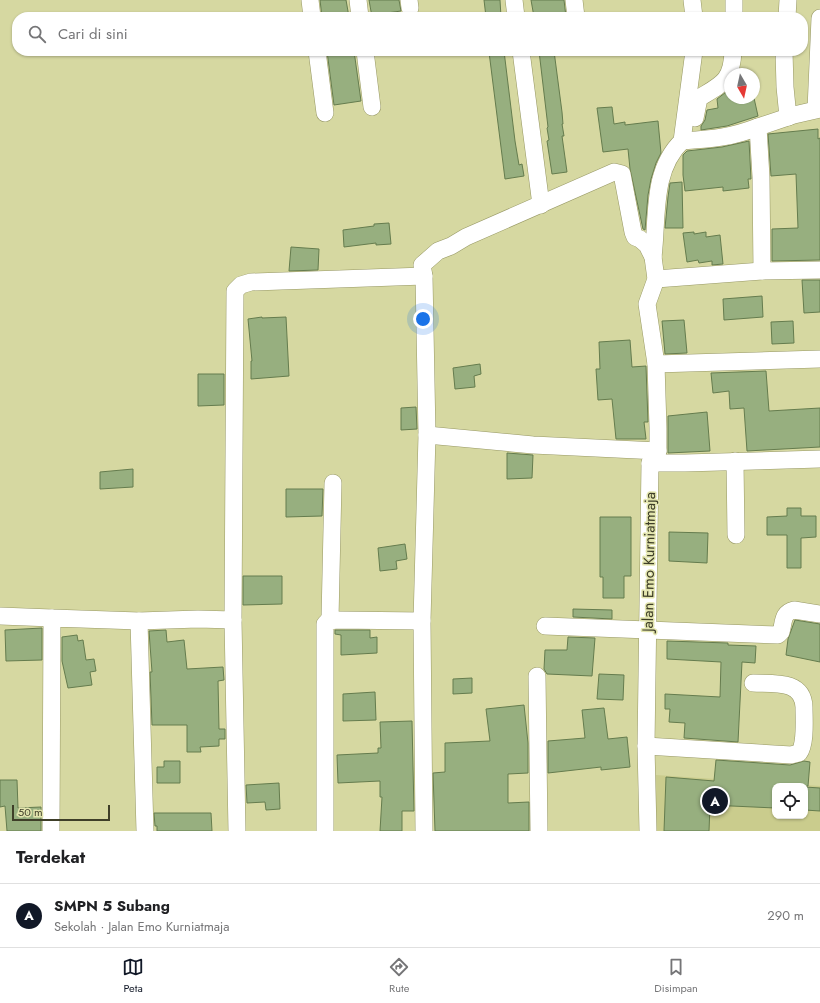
<!DOCTYPE html>
<html lang="id">
<head>
<meta charset="utf-8">
<style>
  :root { --surface:#fff; --page:#f2f2f2; --text:#202124; --muted:#757577; --line:#e0e0e0; --accent:#111827 }
  body { margin:0; font-family:Jost,sans-serif; background:var(--page); color:var(--text) }
  .controls { position:absolute; right:12px; bottom:12px; display:grid; overflow:hidden; border-radius:8px; box-shadow:0 1px 3px #0004 }
  .controls button { width:36px; height:36px; display:grid; place-items:center; padding:0; border:0; border-bottom:1px solid var(--line); background:var(--surface); color:var(--text); font:20px sans-serif }
  .compass { position:absolute; left:724px; top:68px; width:36px; height:36px; border-radius:50%; background:var(--surface); box-shadow:0 1px 3px #0004; rotate:171deg }
  .scale { position:absolute; left:12px; bottom:10px; width:98px; box-sizing:border-box; padding-left:4px; border:2px solid #3e3e28; border-top:0; font-size:11px; line-height:14px; white-space:nowrap; color:#3e3e28; -webkit-text-stroke:3px #e3e5ae; paint-order:stroke }
  .you { position:absolute; left:423px; top:319px; width:14px; height:14px; margin:-10px; border:3px solid #fff; border-radius:50%; background:#1a73e8; box-shadow:0 0 0 6px #1a73e833 }
  .badge { display:grid; place-items:center; width:26px; height:26px; border-radius:50%; background:var(--accent); color:#fff; font-size:13px; font-weight:700 }
  .pin { position:absolute; translate:-50% -50%; border:2px solid #fff; box-shadow:0 1px 4px #0006 }
  .list { margin:0; padding:0; list-style:none }
  h2 { display:flex; justify-content:space-between; align-items:center; height:52px; margin:0; padding:0 16px; font-size:17px }
  h2 small { font-size:13px; font-weight:400; color:var(--muted) }
  .list li { display:grid; grid-template-columns:26px 1fr auto; gap:12px; align-items:center; box-sizing:border-box; height:64px; padding:0 16px; border-top:1px solid var(--line) }
  .list b { display:block; font-size:15px; white-space:nowrap }
  .list p { margin:0; font-size:13px; white-space:nowrap; color:var(--muted) }
  .list em { font-size:13px; font-style:normal; color:var(--muted) }
  .icon { flex:none; width:22px; height:22px; fill:none; stroke:currentColor; stroke-width:2; stroke-linecap:round; stroke-linejoin:round }
  .map { position:relative; flex:none; width:820px; height:831px; overflow:hidden }
  .search { position:absolute; background:var(--surface); box-shadow:0 1px 3px #0004; left:12px; right:12px; top:12px; height:44px; display:flex; align-items:center; gap:10px; box-sizing:border-box; padding:0 14px; border-radius:16px; color:var(--muted); font-size:15px }
  .sheet { height:116px; background:var(--surface) }
  nav { display:flex; justify-content:space-around; align-items:center; box-sizing:border-box; height:56px; border-top:1px solid var(--line); background:var(--surface); font-size:11px; color:var(--muted) }
  nav a { display:grid; justify-items:center; gap:2px }
  nav .on { color:var(--accent) }
  .map>svg:first-child { display:block }
  .built { fill:#cacc8d; fill-rule:evenodd }
  .building { fill:#97af7f; stroke:#657c4e }
  .lines { fill:none; stroke-linecap:round; stroke-linejoin:round }
  .minor-casing { stroke:#979864; stroke-width:18 }
  .minor { stroke:#fff; stroke-width:17 }
  .labels { text-anchor:middle; stroke-width:3; stroke-linejoin:round; paint-order:stroke }
  .street-label { font-size:15px; fill:#3e3e28; stroke:#e3e5ae }
</style>
</head>
<body>
<div class="map">
<svg width="820" height="831" viewBox="0 0 820 831">
  <rect width="100%" height="100%" fill="#d6d8a1"/>
  <!-- built -->
  <path class="built" d="M656,775L820,786V831H655ZM775,786H805V816H775Z"/>
  <!-- building -->
  <g class="building">
    <path d="M320,0H346L349,17H322Z"/>
    <path d="M369,0H399L401,11L387,13V17H372Z"/>
    <path d="M484,0H500L501,17H486Z"/>
    <path d="M531,0H564L566,17H534Z"/>
    <path d="M327,51H354L361,101L334,105Z"/>
    <path d="M504,51L515,141L519,165L522,164L524,176L505,179L489,52Z"/>
    <path d="M539,51H554L562,112L563,124H562L564,136H562L567,172L552,174L547,141L549,140L547,128L548,127Z"/>
    <path d="M730,89V98H754L758,116L727,126L701,130V126L705,120L707,110L718,108L717,99Z"/>
    <path d="M612,107L614,124L625,122V125L658,121L661,153L656,163L651,179L648,195L645,230L643,229L630,169L628,149L603,152L597,108Z"/>
    <path d="M818,129V139L820,138V260L772,261V229L798,228L796,174L771,176L768,134Z"/>
    <path d="M749,141L751,179H748L749,188L723,191V187L685,191L683,175V155L687,151L722,147Z"/>
    <path d="M682,182L683,228H665L668,197L670,183Z"/>
    <path d="M389,223L391,244L376,245V243L344,247L343,230L374,226V224Z"/>
    <path d="M694,232V234L706,232V237L720,235L723,264L712,265V261L699,263L698,260L687,262L683,233Z"/>
    <path d="M291,247L319,249L318,270L289,271Z"/>
    <path d="M802,280H820V312L804,313Z"/>
    <path d="M762,296L763,317L724,320L723,299Z"/>
    <path d="M262,317V318L286,317L289,376L251,379V361H252L248,319Z"/>
    <path d="M684,320L687,353L665,354L662,321Z"/>
    <path d="M793,321L794,343L772,344L771,322Z"/>
    <path d="M630,340L632,367L646,366L648,422H644L646,439H616L612,399L598,400L596,369H600L599,342Z"/>
    <path d="M480,364L481,374L474,376L475,387L455,389L453,368Z"/>
    <path d="M766,371L769,411L820,408V447L747,451L744,408L730,409L729,391L713,393L711,373Z"/>
    <path d="M198,374H224V405L198,406Z"/>
    <path d="M416,407L417,429L401,430V408Z"/>
    <path d="M707,412L710,451L668,453V416Z"/>
    <path d="M507,453L533,455L532,478L507,479Z"/>
    <path d="M133,469V487L100,489V472Z"/>
    <path d="M286,489H323L322,516L286,517Z"/>
    <path d="M787,508H801V516H816V537L801,538V568H787V535H767V517L787,516Z"/>
    <path d="M600,517H631V576H624V598H603V577H600Z"/>
    <path d="M669,532L708,533L707,563L669,561Z"/>
    <path d="M405,544L407,559L396,561L397,569L380,571L378,548Z"/>
    <path d="M243,576H282V604L243,605Z"/>
    <path d="M573,609L612,610V619L573,617Z"/>
    <path d="M795,620L820,624V662L786,655L788,639Z"/>
    <path d="M42,628V660L6,661L5,630Z"/>
    <path d="M166,630L167,642L184,640L187,669L223,667L224,680L218,681L219,729H225V739H219V746L200,747L201,752H187V725H152L150,672H152L149,631Z"/>
    <path d="M335,630H370V638L377,637V653L341,655V635L335,634Z"/>
    <path d="M77,635L78,641L83,640L86,660L94,659L96,671L90,672L92,685L68,688L62,661V637Z"/>
    <path d="M568,637L595,638L592,676L547,674L544,669L545,650H567Z"/>
    <path d="M667,641L728,643V645L756,646L755,663L742,662L738,742L684,738L685,723L669,722L670,709H665V694L720,697L721,662L667,659Z"/>
    <path d="M599,674L624,675L623,700L597,699Z"/>
    <path d="M472,678V693L453,694V679Z"/>
    <path d="M375,692L376,720L343,721V694Z"/>
    <path d="M524,705L528,743V773L508,774V803L529,802V831H435L433,773L445,772V743L490,741L486,709Z"/>
    <path d="M604,708L608,739L627,737L630,767L601,770V767L548,773V741L585,738L582,710Z"/>
    <path d="M412,721L414,811H402V831H380L382,797H380V781L338,783L337,755L378,753V748H381L380,722Z"/>
    <path d="M716,760L790,765L804,761L810,762L808,786H775V808L710,805L709,831H664L666,777L714,781Z"/>
    <path d="M164,761H180V783H157V767H164Z"/>
    <path d="M0,780H17L18,808L41,807V831H7L5,806L0,807Z"/>
    <path d="M279,783L280,809L266,810L265,802L247,803L246,785Z"/>
    <path d="M805,787L820,788V811L805,810Z"/>
    <path d="M154,813H211L212,831H157V826H155Z"/>
  </g>
  <g class="lines">
    <defs>
      <g id="minor">
        <path d="M310,0L312,17"/>
        <path d="M358,0L360,17"/>
        <path d="M409,0L410,8"/>
        <path d="M514,0L516,17"/>
        <path d="M574,0L576,17"/>
        <path d="M692,0L694,17"/>
        <path d="M734,17V0"/>
        <path d="M787,17L788,0"/>
        <path d="M317,51L325,113"/>
        <path d="M365,51L372,107"/>
        <path d="M521,51L541,205"/>
        <path d="M784,51L785,87L788,117"/>
        <path d="M816,109L820,18"/>
        <path d="M695,118L699,98C722,84 732,81 733,51"/>
        <path d="M682,141C711,139 730,138 758,127"/>
        <path d="M653,257C658,218 651,171 682,141L694,51"/>
        <path d="M762,271L761,177L758,127L794,115L820,109"/>
        <path d="M656,279L762,271L820,270"/>
        <path d="M656,364L820,359"/>
        <path d="M427,435L533,445L658,451"/>
        <path d="M735,461L736,535"/>
        <path d="M0,616L52,618"/>
        <path d="M330,619L333,483"/>
        <path d="M139,621L145,831"/>
        <path d="M545,626L778,635L781,632C784,622 782,613 794,610L820,614"/>
        <path d="M537,676L539,831"/>
        <path d="M646,746L791,755L799,753C806,744 804,719 804,707C803,679 772,684 753,683"/>
        <path d="M51,831L52,618L139,621L198,619L233,620"/>
        <path d="M237,831L233,620L235,291L241,285L251,282L424,276"/>
        <path d="M325,831V624L330,619L329,621L337,620L422,621"/>
        <path d="M424,831L422,621L427,435L424,276L422,265L438,251L451,246L466,237L614,172L622,174L633,232L635,237L640,239L647,245L653,257L656,279L647,304L656,364L658,428V451L650,463"/>
        <path d="M648,831L646,746L650,463H685L820,459"/>
      </g>
    </defs>
    <!-- minor casing -->
    <use href="#minor" class="minor-casing"/>
    <!-- minor -->
    <use href="#minor" class="minor"/>
  </g>
  <g class="labels">
    <!-- street labels -->
    <g class="street-label">
      <text transform="translate(649 562) rotate(-89)" y="5">Jalan Emo Kurniatmaja</text>
    </g>
  </g>
</svg>
<div class="controls">
<button><svg class="icon" aria-label="locate" viewBox="0 0 24 24"><circle cx="12" cy="12" r="6"/><path d="M12 2v4M12 18v4M2 12h4M18 12h4"/></svg></button>
</div>
<svg class="compass" viewBox="-18 -18 36 36"><path d="M0-13l5 13h-10z" fill="#e53935"/><path d="M0 13l5-13h-10z" fill="#757577"/></svg>
<div class="scale">50 m</div>
<div class="you"></div>
<div class="pin badge" style="left:715px;top:801px">A</div>
<div class="search"><svg class="icon" aria-label="search" viewBox="0 0 24 24"><circle cx="10" cy="10" r="6"/><path d="M15 15l6 6"/></svg>Cari di sini</div>
</div>
<section class="sheet">
<h2>Terdekat<small></small></h2>
<ul class="list">
<li><span class="badge">A</span><div><b>SMPN 5 Subang</b><p>Sekolah · Jalan Emo Kurniatmaja</p></div><em>290 m</em></li>
</ul>
</section>
<nav>
<a class="on"><svg class="icon" aria-label="map" viewBox="0 0 24 24"><path d="M3 6l6-2 6 2 6-2v14l-6 2-6-2-6 2zM9 4v14M15 6v14"/></svg>Peta</a>
<a><svg class="icon" aria-label="directions" viewBox="0 0 24 24"><path d="M12 3l9 9-9 9-9-9zM9 14v-3h6M13 9l2 2-2 2"/></svg>Rute</a>
<a><svg class="icon" aria-label="saved" viewBox="0 0 24 24"><path d="M7 4h10v16l-5-4-5 4z"/></svg>Disimpan</a>
</nav>
</body>
</html>
